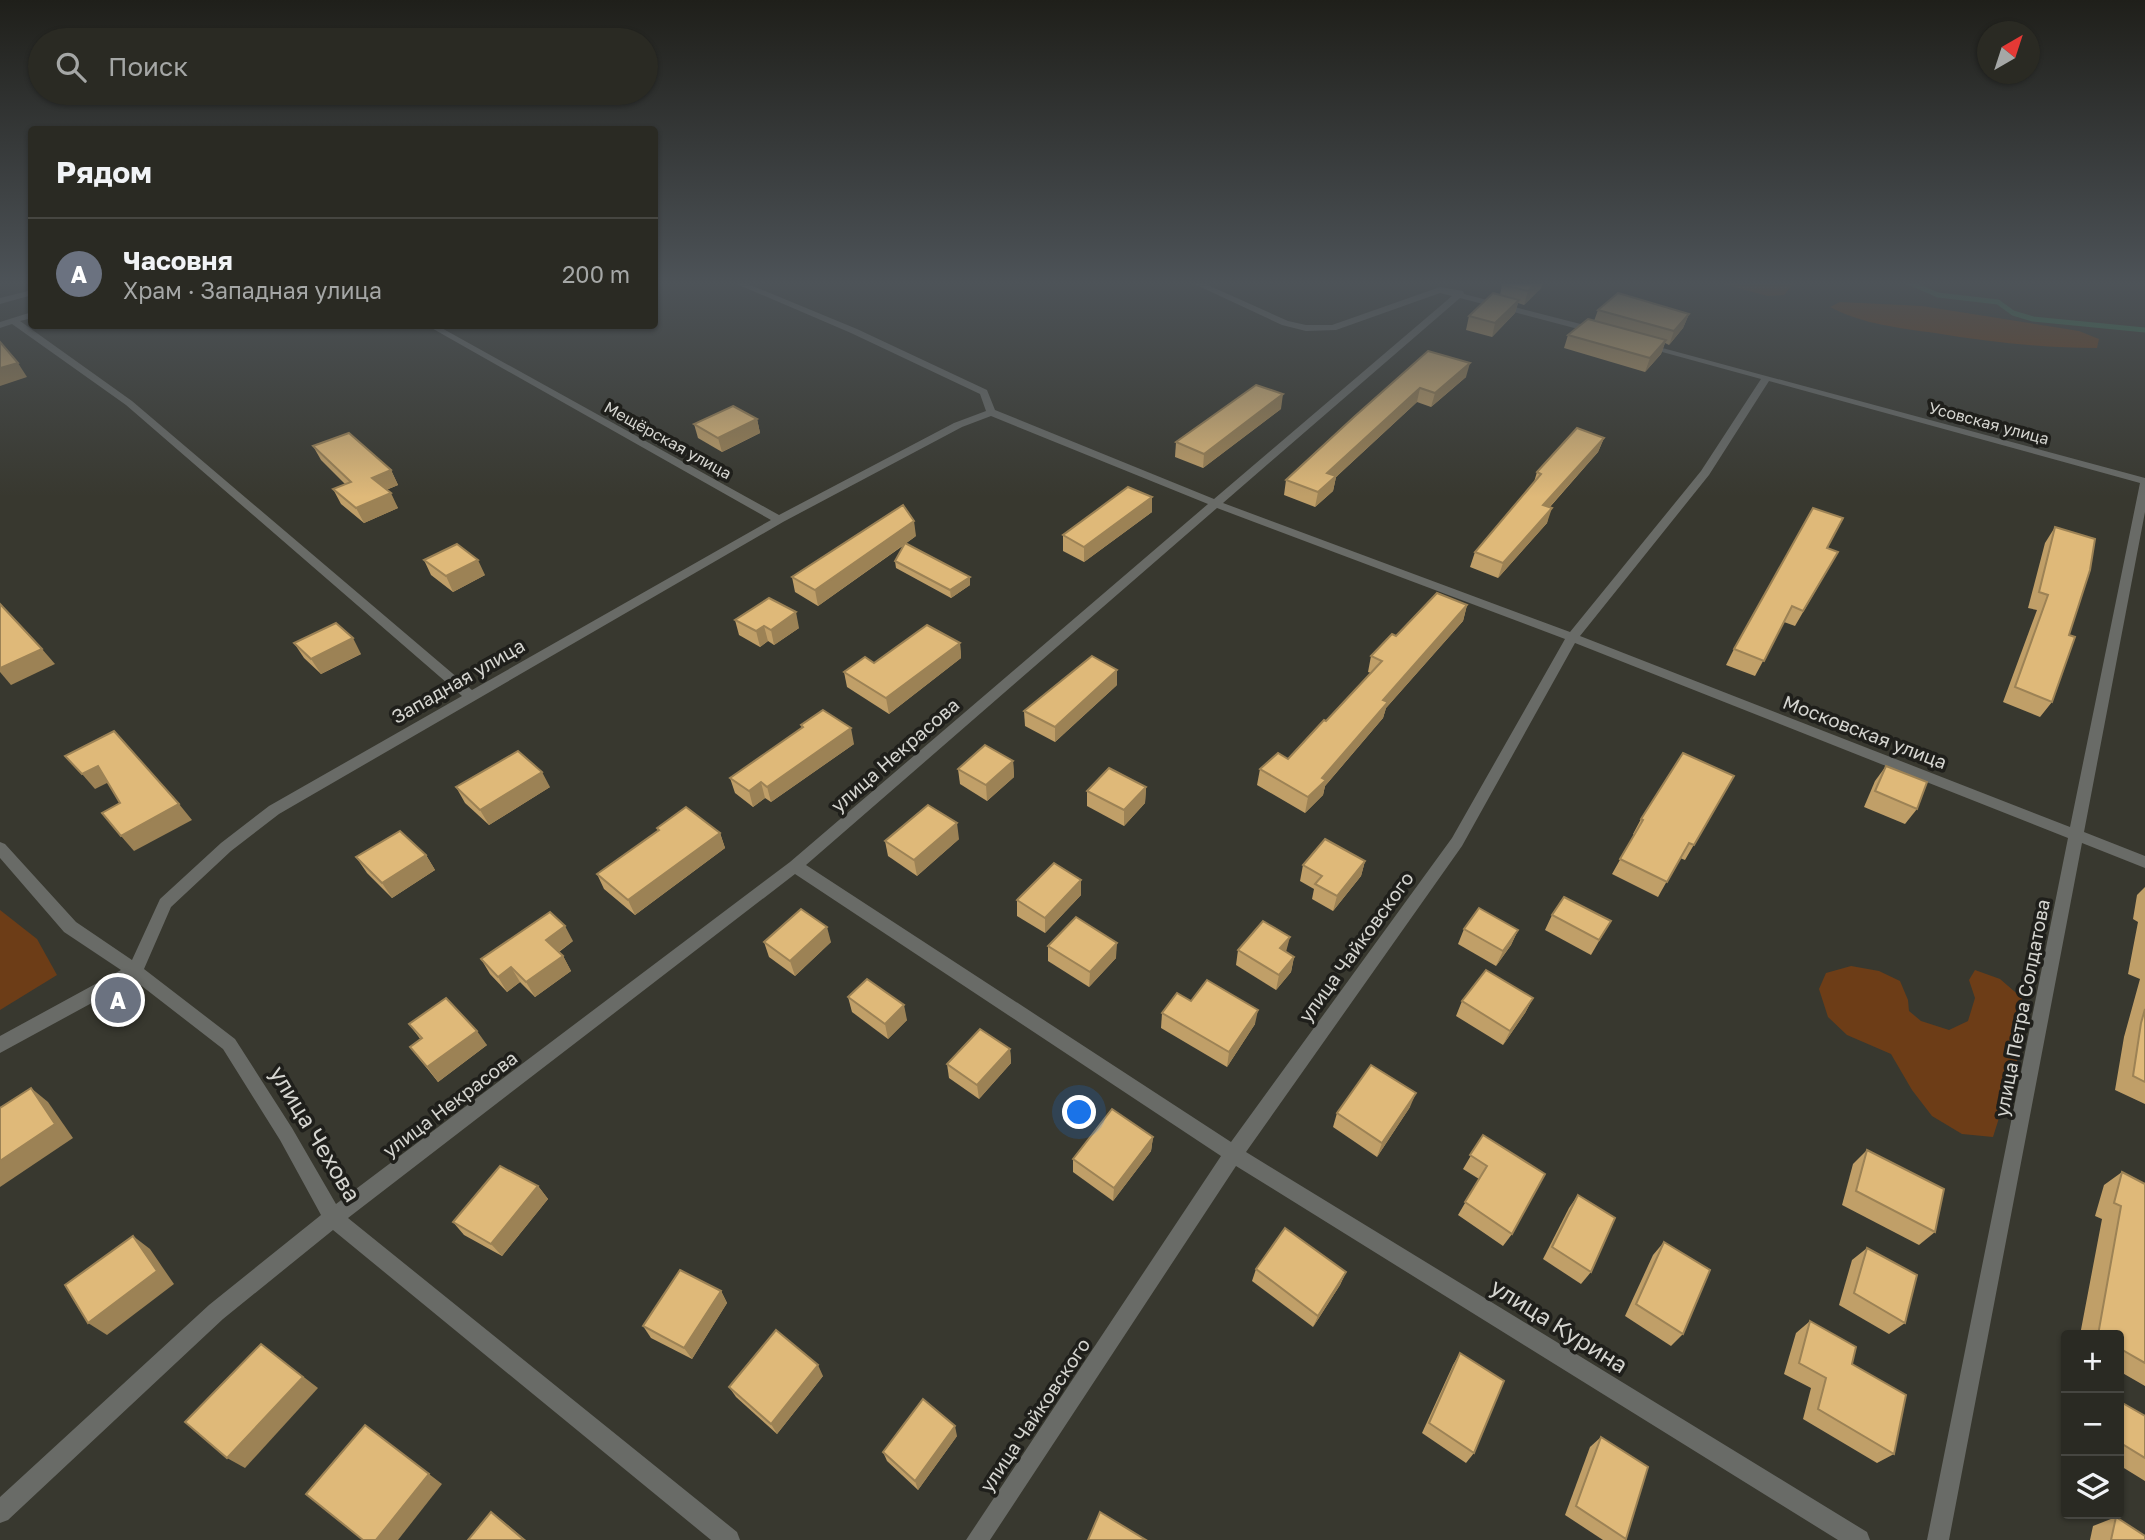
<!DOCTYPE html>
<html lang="ru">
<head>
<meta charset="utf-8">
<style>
  :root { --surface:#2a2a23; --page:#363630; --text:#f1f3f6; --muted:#a5a7a6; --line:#464641; --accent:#1a73e8 }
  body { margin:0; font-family:"Golos Text",sans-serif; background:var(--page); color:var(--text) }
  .controls { position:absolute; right:21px; bottom:21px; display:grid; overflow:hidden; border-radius:7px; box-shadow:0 2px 5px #0004 }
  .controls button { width:63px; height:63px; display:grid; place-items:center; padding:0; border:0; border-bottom:2px solid var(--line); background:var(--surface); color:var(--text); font:35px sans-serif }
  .compass { position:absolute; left:1977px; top:21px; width:63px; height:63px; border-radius:50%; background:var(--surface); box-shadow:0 2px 5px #0004; rotate:39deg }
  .you { position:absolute; left:1080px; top:1113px; width:24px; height:24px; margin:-18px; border:5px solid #fff; border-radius:50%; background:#1a73e8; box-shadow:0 0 0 10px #1a73e833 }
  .badge { display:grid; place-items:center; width:46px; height:46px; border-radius:50%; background:var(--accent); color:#fff; font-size:23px; font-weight:700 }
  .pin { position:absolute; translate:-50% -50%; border:4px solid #fff; box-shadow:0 2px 7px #0006 }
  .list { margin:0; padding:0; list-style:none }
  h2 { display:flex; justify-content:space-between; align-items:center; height:91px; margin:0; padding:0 28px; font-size:30px }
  h2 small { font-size:23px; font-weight:400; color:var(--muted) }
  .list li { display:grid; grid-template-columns:46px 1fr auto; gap:21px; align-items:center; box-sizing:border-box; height:112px; padding:0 28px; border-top:2px solid var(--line) }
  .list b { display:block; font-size:26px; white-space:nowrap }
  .list p { margin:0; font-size:23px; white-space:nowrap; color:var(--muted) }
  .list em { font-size:23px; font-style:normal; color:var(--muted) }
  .icon { flex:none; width:38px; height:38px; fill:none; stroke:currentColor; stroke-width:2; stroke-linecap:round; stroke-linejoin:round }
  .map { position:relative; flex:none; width:2145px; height:1540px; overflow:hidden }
  .search { position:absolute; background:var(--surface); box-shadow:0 2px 5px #0004; left:28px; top:28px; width:630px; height:77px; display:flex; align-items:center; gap:18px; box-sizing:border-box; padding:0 24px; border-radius:38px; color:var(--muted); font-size:26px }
  .panel { position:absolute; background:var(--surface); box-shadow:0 2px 5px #0004; left:28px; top:126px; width:630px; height:203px; border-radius:7px }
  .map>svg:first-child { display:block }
  .green { fill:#6d3d17 }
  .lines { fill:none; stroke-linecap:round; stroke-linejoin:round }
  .stream { stroke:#367750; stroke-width:5 }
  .minor { fill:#696b67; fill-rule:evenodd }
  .wall { fill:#c09f68 }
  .shaded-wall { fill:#9c8255 }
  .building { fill:#dfb979; stroke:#9c8255; stroke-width:2 }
  .labels { text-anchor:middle; stroke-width:7; stroke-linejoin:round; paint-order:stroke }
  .far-street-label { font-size:16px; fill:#d5d5d0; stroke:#1f1f1b }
  .street-label { font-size:19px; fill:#d5d5d0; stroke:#1f1f1b }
  .near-street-label { font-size:23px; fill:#d5d5d0; stroke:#1f1f1b }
</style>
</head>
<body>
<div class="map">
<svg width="2145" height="1540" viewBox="0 0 2145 1540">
  <rect width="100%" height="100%" fill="#38382f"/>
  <!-- green -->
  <g class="green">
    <path d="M1715,282H1792L1794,283L1784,295L1768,296Z"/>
    <path d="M1840,302L1922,306L2079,331L2099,339L2097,348C2043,348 1989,342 1935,333C1899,328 1862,324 1830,307Z"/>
    <path d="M0,910L37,939L57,975L0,1010Z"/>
    <path d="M1851,966L1879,971L1900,981L1908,1000L1909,1011L1921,1021L1949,1030L1968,1021L1975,998L1969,980L1975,970L2000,979L2022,998L2027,1029L1993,1137L1962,1134L1932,1116L1912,1090L1891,1054L1847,1035L1828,1017L1819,989L1826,973Z"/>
  </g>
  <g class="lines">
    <!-- stream -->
    <path class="stream" d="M1908,282L1938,295L1998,302L2013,313L2033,319L2145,330"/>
    <!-- minor -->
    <g class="minor">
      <path d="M732,282H743L857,329L987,390L995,410L1214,499L1452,296L1440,293L1336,330L1306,331L1282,325L1190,282H1201L1288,321L1306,325H1332L1440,287L1463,291L1464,294L1600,329V333L1597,334L1460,298L1223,503L1570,632L1701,471L1761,379L1644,347V343L2145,478V512L2084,832L2145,856V868L2082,843L1949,1540H1927L2068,838L1575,643L1462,846L1246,1152L1867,1532L1870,1540H1838L1236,1166L990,1540H966L1221,1156L795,874L348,1218L737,1532L740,1540H711L333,1230L223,1319L8,1520L0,1523V1497L209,1305L321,1215L280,1140L223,1049L134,980L0,1053V1036L121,970L64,932L0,858V842L5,844L76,922L132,960L160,899L221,843L269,806L462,696L126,405L12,324L0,328V322L32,312V318L20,321L132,401L472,690L771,520L428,326H438L779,515L954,423L986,411L980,394L851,333ZM1769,381L2140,483L2070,827L1580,636L1709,475ZM991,416L1208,504L790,862L336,1204L292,1128L235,1039L144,969L171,907L231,851L279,814L783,522L962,427ZM1217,508L1565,639L1452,838L1231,1142L806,865Z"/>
      <path d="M32,290V295L0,304V298Z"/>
    </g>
  </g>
  <!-- wall -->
  <g class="wall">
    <path d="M1505,282H1543L1541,288L1524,305L1518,303L1515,313L1492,337L1466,330L1469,316L1500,295L1502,285Z"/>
    <path d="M1598,310L1689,314L1683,328L1669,345L1665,343L1661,354L1645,372L1564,348L1568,335L1594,321Z"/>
    <path d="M1428,351L1466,377L1431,407L1417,402L1336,477L1333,491L1315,507L1284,495L1286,480Z"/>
    <path d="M1281,409L1203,468L1175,457L1176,442Z"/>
    <path d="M757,419L760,433L722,452L698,438L694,424Z"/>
    <path d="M1604,438L1598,452L1550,507L1547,523L1498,578L1470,567L1475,552L1534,482L1537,472Z"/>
    <path d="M313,446L391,470L398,485L386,490L398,508L364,523L341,504L333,489L345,484L321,460Z"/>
    <path d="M1152,497V512L1084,562L1063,551V535Z"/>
    <path d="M2055,527L2069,635L2052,702L2040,717L2003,702L2037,610L2028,608L2045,543Z"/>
    <path d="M916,536L905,544L970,585L951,598L896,568L895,561L904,545L818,606L795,592L792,577Z"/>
    <path d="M1827,548L1838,552L1795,626L1784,622L1755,676L1726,665L1734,649Z"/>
    <path d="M424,560L485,575L453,592L431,575Z"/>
    <path d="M1467,605L1463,621L1386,708L1383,718L1325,786L1323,795L1305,813L1257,785L1260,769L1288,759L1326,721L1371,673L1368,672L1371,656L1396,636Z"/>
    <path d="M735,620L799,628L774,645L768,641L760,647L739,635Z"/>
    <path d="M294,643L361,654L321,674L304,658Z"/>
    <path d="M960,643L961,658L889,714L847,687L844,672L874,663Z"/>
    <path d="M1117,685L1055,742L1025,726L1024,711Z"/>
    <path d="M801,725L854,744L771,802L765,798L753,807L735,793L730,778L802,728Z"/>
    <path d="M1013,761L1014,777L987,801L960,784L958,769Z"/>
    <path d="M1886,766L1917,809L1905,824L1864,807L1875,781Z"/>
    <path d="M1734,776L1685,860L1680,858L1658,897L1612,874L1634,835L1633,834L1641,819Z"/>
    <path d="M456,787H550L489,825L465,803Z"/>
    <path d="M1146,787L1145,803L1124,826L1087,806V791Z"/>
    <path d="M657,828L720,833L725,848L635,915L604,889L597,874L658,831Z"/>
    <path d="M959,839L917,876L888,856L885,841Z"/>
    <path d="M426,855L435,870L392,898L367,873L356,857Z"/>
    <path d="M1365,861L1361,876L1333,911L1312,899L1314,889L1300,881L1303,865Z"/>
    <path d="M1081,880V895L1045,933L1017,916V900Z"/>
    <path d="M2145,887V1104L2115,1090L2124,1037L2140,979L2128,974L2138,922L2133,919L2137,895Z"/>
    <path d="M1552,915L1602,936L1591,955L1545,930Z"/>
    <path d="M1464,929L1518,930L1511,945L1496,966L1458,944Z"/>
    <path d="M573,941L559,952L563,956L571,971L535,997L520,982L507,992L490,974L481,959Z"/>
    <path d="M764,942H831L795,976L769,957Z"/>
    <path d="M1048,946L1116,958L1089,987L1048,961Z"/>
    <path d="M1238,950L1286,952L1294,957L1291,972L1276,990L1236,965Z"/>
    <path d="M848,997L907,1020L888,1039L852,1012Z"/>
    <path d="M1533,998L1525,1013L1503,1045L1456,1016L1462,1001Z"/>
    <path d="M1191,1001L1255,1024L1227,1067L1161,1028L1162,1013Z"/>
    <path d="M409,1024L487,1045L438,1082L410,1047L421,1040Z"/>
    <path d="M1010,1049L1011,1063L979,1099L949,1078L947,1064Z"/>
    <path d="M1410,1107L1377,1157L1333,1127L1337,1113Z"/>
    <path d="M1483,1135L1512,1234L1503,1246L1458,1215L1479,1179L1463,1169Z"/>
    <path d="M1153,1137L1151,1151L1113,1201L1073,1172V1159Z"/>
    <path d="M1867,1150L1935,1232L1919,1245L1842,1205L1853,1164Z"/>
    <path d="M2122,1172L2145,1184V1386L2119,1371V1335H2080L2102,1219L2095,1216L2104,1185Z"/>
    <path d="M538,1186L548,1199L502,1256L464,1235L453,1222Z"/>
    <path d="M1578,1195L1591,1272L1581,1284L1543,1259L1569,1208Z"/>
    <path d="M1664,1242L1683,1334L1671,1346L1625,1316L1653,1255Z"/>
    <path d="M1867,1248L1905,1323L1889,1334L1839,1305L1852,1260Z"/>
    <path d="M1256,1269L1346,1272L1340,1285L1313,1327L1252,1281Z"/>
    <path d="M721,1291L727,1303L692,1359L651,1338L643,1326Z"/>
    <path d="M1810,1321L1852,1364L1894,1454L1877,1463L1803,1419L1811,1388L1784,1374L1796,1333Z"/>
    <path d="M1460,1353L1474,1453L1466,1463L1422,1433L1453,1365Z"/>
    <path d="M823,1376L777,1434L736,1397L729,1387Z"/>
    <path d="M2119,1401L2145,1416V1481L2119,1465Z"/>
    <path d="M957,1436L918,1490L887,1461L883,1452Z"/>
    <path d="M1601,1437L1626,1539L1625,1540H1603L1565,1515L1590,1447Z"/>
    <path d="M2116,1517L2145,1540H2090L2093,1526Z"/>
  </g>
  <!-- shaded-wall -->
  <g class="shaded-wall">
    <path d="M1537,282H1543L1541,288L1524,305L1528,291Z"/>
    <path d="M1519,300L1515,313L1492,337L1495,323Z"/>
    <path d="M1689,314L1683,328L1669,345L1674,331Z"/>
    <path d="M1666,340L1661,354L1645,372L1650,358Z"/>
    <path d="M18,363L27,377L0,386V368Z"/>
    <path d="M1470,363L1466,377L1431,407L1435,393Z"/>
    <path d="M1420,388L1417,402L1336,477L1333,491L1315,507L1318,492L1327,473Z"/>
    <path d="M1283,394L1281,409L1203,468L1204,454Z"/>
    <path d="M757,419L760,433L722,452L718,438Z"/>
    <path d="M1604,438L1598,452L1538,520L1543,505Z"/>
    <path d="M391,470L398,485L379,493L372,478Z"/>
    <path d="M391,493L398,508L364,523L356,508Z"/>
    <path d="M1152,497V512L1084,562V547Z"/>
    <path d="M1552,508L1547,523L1498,578L1503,563Z"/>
    <path d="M914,521L916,536L818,606L815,590Z"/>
    <path d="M478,560L485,575L453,592L446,576Z"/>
    <path d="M970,577V585L951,598L950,590Z"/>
    <path d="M1467,605L1463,621L1386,708L1383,718L1325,786L1323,795L1305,813L1308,797L1322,778L1383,700Z"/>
    <path d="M796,612L799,628L774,645L771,630Z"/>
    <path d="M764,626L768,641L760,647L756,631Z"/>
    <path d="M353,638L361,654L321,674L311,659Z"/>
    <path d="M960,643L961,658L889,714L886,698Z"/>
    <path d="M42,649L55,664L11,685L0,672V668Z"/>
    <path d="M1117,670V685L1055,742V727Z"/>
    <path d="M851,728L854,744L771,802L767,787Z"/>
    <path d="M1013,761L1014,777L987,801L986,785Z"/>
    <path d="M98,766L111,781L95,789L82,774Z"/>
    <path d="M542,772L550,787L489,825L480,810Z"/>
    <path d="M761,782L765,798L753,807L749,791Z"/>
    <path d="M1146,787L1145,803L1124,826V810Z"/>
    <path d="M179,804L192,820L134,851L121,836Z"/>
    <path d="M957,823L959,839L917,876L914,860Z"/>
    <path d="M720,833L725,848L635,915L628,900Z"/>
    <path d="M426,855L435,870L392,898L382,883Z"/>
    <path d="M1365,861L1361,876L1333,911L1337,896Z"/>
    <path d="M1081,880V895L1045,933V918Z"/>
    <path d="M565,926L573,941L554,955L546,940Z"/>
    <path d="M827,927L831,942L795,976L790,961Z"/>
    <path d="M1518,930L1511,945L1496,966L1503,951Z"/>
    <path d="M1290,937L1286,952L1280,948Z"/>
    <path d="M1117,943L1116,958L1089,987L1090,972Z"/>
    <path d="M563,956L571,971L535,997L526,982Z"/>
    <path d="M1294,957L1291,972L1276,990L1279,975Z"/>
    <path d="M511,967L520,982L507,992L498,977Z"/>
    <path d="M1533,998L1525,1013L1503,1045L1510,1031Z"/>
    <path d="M904,1005L907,1020L888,1039L885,1024Z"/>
    <path d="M1258,1010L1255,1024L1227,1067L1229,1052Z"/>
    <path d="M477,1031L487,1045L438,1082L427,1067Z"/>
    <path d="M1010,1049L1011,1063L979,1099L977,1085Z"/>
    <path d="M31,1088L48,1102L73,1138L0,1187V1161Z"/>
    <path d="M1416,1093L1410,1107L1377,1157L1382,1143Z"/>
    <path d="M1153,1137L1151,1151L1113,1201L1114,1188Z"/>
    <path d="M538,1186L548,1199L502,1256L491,1244Z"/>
    <path d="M133,1236L150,1249L174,1284L107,1335L88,1323Z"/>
    <path d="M1346,1272L1340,1285L1313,1327L1318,1316Z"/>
    <path d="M721,1291L727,1303L692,1359L684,1348Z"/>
    <path d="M261,1344L318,1388L245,1468L227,1458Z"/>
    <path d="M818,1365L823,1376L777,1434L771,1424Z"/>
    <path d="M365,1425L442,1484L398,1540H376Z"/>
    <path d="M955,1426L957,1436L918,1490L915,1481Z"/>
    <path d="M491,1512L503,1521L526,1540H524Z"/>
  </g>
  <!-- building -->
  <g class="building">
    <path d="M1505,282H1537L1528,291L1502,285Z"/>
    <path d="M1493,293L1519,300L1495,323L1469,316Z"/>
    <path d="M1618,293L1689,314L1674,331L1598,310Z"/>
    <path d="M1588,319L1666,340L1650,358L1568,335Z"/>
    <path d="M0,342L18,363L0,368Z"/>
    <path d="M1428,351L1470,363L1435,393L1420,388L1327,473L1336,476L1318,492L1286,480L1354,417Z"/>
    <path d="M1256,385L1283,394L1204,454L1176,442Z"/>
    <path d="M733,406L757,419L718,438L694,424Z"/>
    <path d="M1577,428L1604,438L1543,505L1552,508L1503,563L1475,552L1541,474L1537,472Z"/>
    <path d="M349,433L391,470L372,478L391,493L356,508L333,489L351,482L313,446Z"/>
    <path d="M1128,487L1152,497L1084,547L1063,535Z"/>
    <path d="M903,505L914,521L815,590L792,577Z"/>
    <path d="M1813,508L1843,518L1827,548L1838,552L1803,611L1792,606L1764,661L1734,649Z"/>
    <path d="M2055,527L2095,539L2090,570L2069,635L2075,637L2052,702L2015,687L2048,595L2039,592Z"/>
    <path d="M905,543L970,577L950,590L895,561Z"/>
    <path d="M457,544L478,560L446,576L424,560Z"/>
    <path d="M1437,593L1467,605L1383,700L1388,702L1322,778L1326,780L1308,797L1260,769L1278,753L1288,759L1324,720L1326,721L1382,661L1371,656L1392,634L1396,636Z"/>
    <path d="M769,598L796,612L771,630L764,626L756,631L735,620Z"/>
    <path d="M0,604L42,649L0,668Z"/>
    <path d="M336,623L353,638L311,659L294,643Z"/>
    <path d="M927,625L960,643L886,698L844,672L865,657L874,663Z"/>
    <path d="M1092,656L1117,670L1055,727L1024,711Z"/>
    <path d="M823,710L851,728L767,787L761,782L749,791L730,778L803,727L801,725Z"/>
    <path d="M114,731L179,804L121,836L102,813L120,803L98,766L82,774L65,756Z"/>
    <path d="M985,745L1013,761L986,785L958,769Z"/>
    <path d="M518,751L542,772L480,810L456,787Z"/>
    <path d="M1683,753L1734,776L1694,845L1689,843L1667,882L1620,859L1643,820L1641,819Z"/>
    <path d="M1886,766L1927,782L1917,809L1875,791Z"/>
    <path d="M1109,768L1146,787L1124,810L1087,791Z"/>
    <path d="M928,805L957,823L914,860L885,841Z"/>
    <path d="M686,807L720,833L628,900L597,874L659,830L657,828Z"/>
    <path d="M400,831L426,855L382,883L356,857Z"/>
    <path d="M1325,839L1365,861L1337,896L1315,884L1322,876L1303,865Z"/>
    <path d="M1054,863L1081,880L1045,918L1017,900Z"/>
    <path d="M1564,897L1611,921L1599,940L1552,915Z"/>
    <path d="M1479,908L1518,930L1503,951L1464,929Z"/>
    <path d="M801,909L827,927L790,961L764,942Z"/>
    <path d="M550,912L565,926L546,940L563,956L526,982L511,967L498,977L481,959Z"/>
    <path d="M1076,917L1117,943L1090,972L1048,946Z"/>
    <path d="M1263,921L1290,937L1280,948L1294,957L1279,975L1238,950Z"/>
    <path d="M1486,970L1533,998L1510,1031L1462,1001Z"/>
    <path d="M867,979L904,1005L885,1024L848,997Z"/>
    <path d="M1207,980L1258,1010L1229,1052L1162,1013L1177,993L1191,1001Z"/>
    <path d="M446,998L477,1031L427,1067L410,1047L422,1038L409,1024Z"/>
    <path d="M2145,1009V1082L2133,1076L2141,1023Z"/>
    <path d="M980,1029L1010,1049L977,1085L947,1064Z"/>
    <path d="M1371,1065L1416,1093L1382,1143L1337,1113Z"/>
    <path d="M31,1088L55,1124L0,1161V1108Z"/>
    <path d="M1112,1109L1153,1137L1114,1188L1073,1159Z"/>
    <path d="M1483,1135L1545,1174L1512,1234L1465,1202L1487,1166L1470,1155Z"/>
    <path d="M1867,1150L1944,1189L1935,1232L1856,1191Z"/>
    <path d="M500,1166L538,1186L491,1244L453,1222Z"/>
    <path d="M2122,1172L2145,1184V1363L2119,1348V1335H2098L2121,1206L2114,1203Z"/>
    <path d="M1578,1195L1615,1218L1591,1272L1552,1247Z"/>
    <path d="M1285,1228L1346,1272L1318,1316L1256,1269Z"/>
    <path d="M133,1236L157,1271L88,1323L65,1285Z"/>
    <path d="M1664,1242L1710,1270L1683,1334L1636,1304Z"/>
    <path d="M1867,1248L1917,1275L1905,1323L1854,1293Z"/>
    <path d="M680,1270L721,1291L684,1348L643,1326Z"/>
    <path d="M1810,1321L1856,1347L1852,1364L1906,1395L1894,1454L1818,1409L1826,1378L1799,1363Z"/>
    <path d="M776,1330L818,1365L771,1424L729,1387Z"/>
    <path d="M261,1344L303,1377L227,1458L185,1422Z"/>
    <path d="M1460,1353L1504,1381L1474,1453L1429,1423Z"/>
    <path d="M923,1399L955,1426L915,1481L883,1452Z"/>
    <path d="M2119,1401L2145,1416V1458L2119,1442Z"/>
    <path d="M365,1425L429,1474L376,1540H363L306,1494Z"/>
    <path d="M1601,1437L1648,1467L1626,1539L1576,1506Z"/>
    <path d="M491,1512L524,1540H468Z"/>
    <path d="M1100,1512L1146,1540H1088Z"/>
    <path d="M2116,1517L2145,1536V1540H2111Z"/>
  </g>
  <!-- sky -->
  <linearGradient id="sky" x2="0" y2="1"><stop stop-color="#1f1f1a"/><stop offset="0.57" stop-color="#4d5358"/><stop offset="1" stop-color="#4d5358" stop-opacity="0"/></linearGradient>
  <rect width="2145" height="497" fill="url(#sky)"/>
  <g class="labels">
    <!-- far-street labels -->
    <g class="far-street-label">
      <text transform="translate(1989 423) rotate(15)" y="6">Усовская улица</text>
      <text transform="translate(668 440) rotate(29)" y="6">Мещёрская улица</text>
    </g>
    <!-- street labels -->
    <g class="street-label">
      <text transform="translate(458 681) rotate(-30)" y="7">Западная улица</text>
      <text transform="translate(1865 732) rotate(21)" y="7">Московская улица</text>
      <text transform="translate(895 755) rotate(-41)" y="7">улица Некрасова</text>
      <text transform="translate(1356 947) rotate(-54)" y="7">улица Чайковского</text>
      <text transform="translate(2022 1008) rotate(-79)" y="7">улица Петра Солдатова</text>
      <text transform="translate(450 1104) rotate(-37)" y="7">улица Некрасова</text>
      <text transform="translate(1035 1415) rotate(-56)" y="7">улица Чайковского</text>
    </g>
    <!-- near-street labels -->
    <g class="near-street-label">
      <text transform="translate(315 1134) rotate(59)" y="8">улица Чехова</text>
      <text transform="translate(1559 1326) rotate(32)" y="8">улица Курина</text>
    </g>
  </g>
</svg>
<div class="controls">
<button>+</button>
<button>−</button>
<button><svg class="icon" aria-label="layers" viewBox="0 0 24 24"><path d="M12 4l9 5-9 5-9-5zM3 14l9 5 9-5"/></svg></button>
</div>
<svg class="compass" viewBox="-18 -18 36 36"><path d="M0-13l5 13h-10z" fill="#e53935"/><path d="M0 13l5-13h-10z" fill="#a5a7a6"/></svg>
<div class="you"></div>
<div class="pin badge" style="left:118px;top:1000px;background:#6b7280">A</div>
<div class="search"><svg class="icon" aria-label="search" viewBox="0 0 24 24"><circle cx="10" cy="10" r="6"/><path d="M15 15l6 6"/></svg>Поиск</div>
<section class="panel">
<h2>Рядом<small></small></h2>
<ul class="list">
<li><span class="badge" style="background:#6b7280">A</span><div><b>Часовня</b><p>Храм · Западная улица</p></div><em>200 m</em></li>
</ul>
</section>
</div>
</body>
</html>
